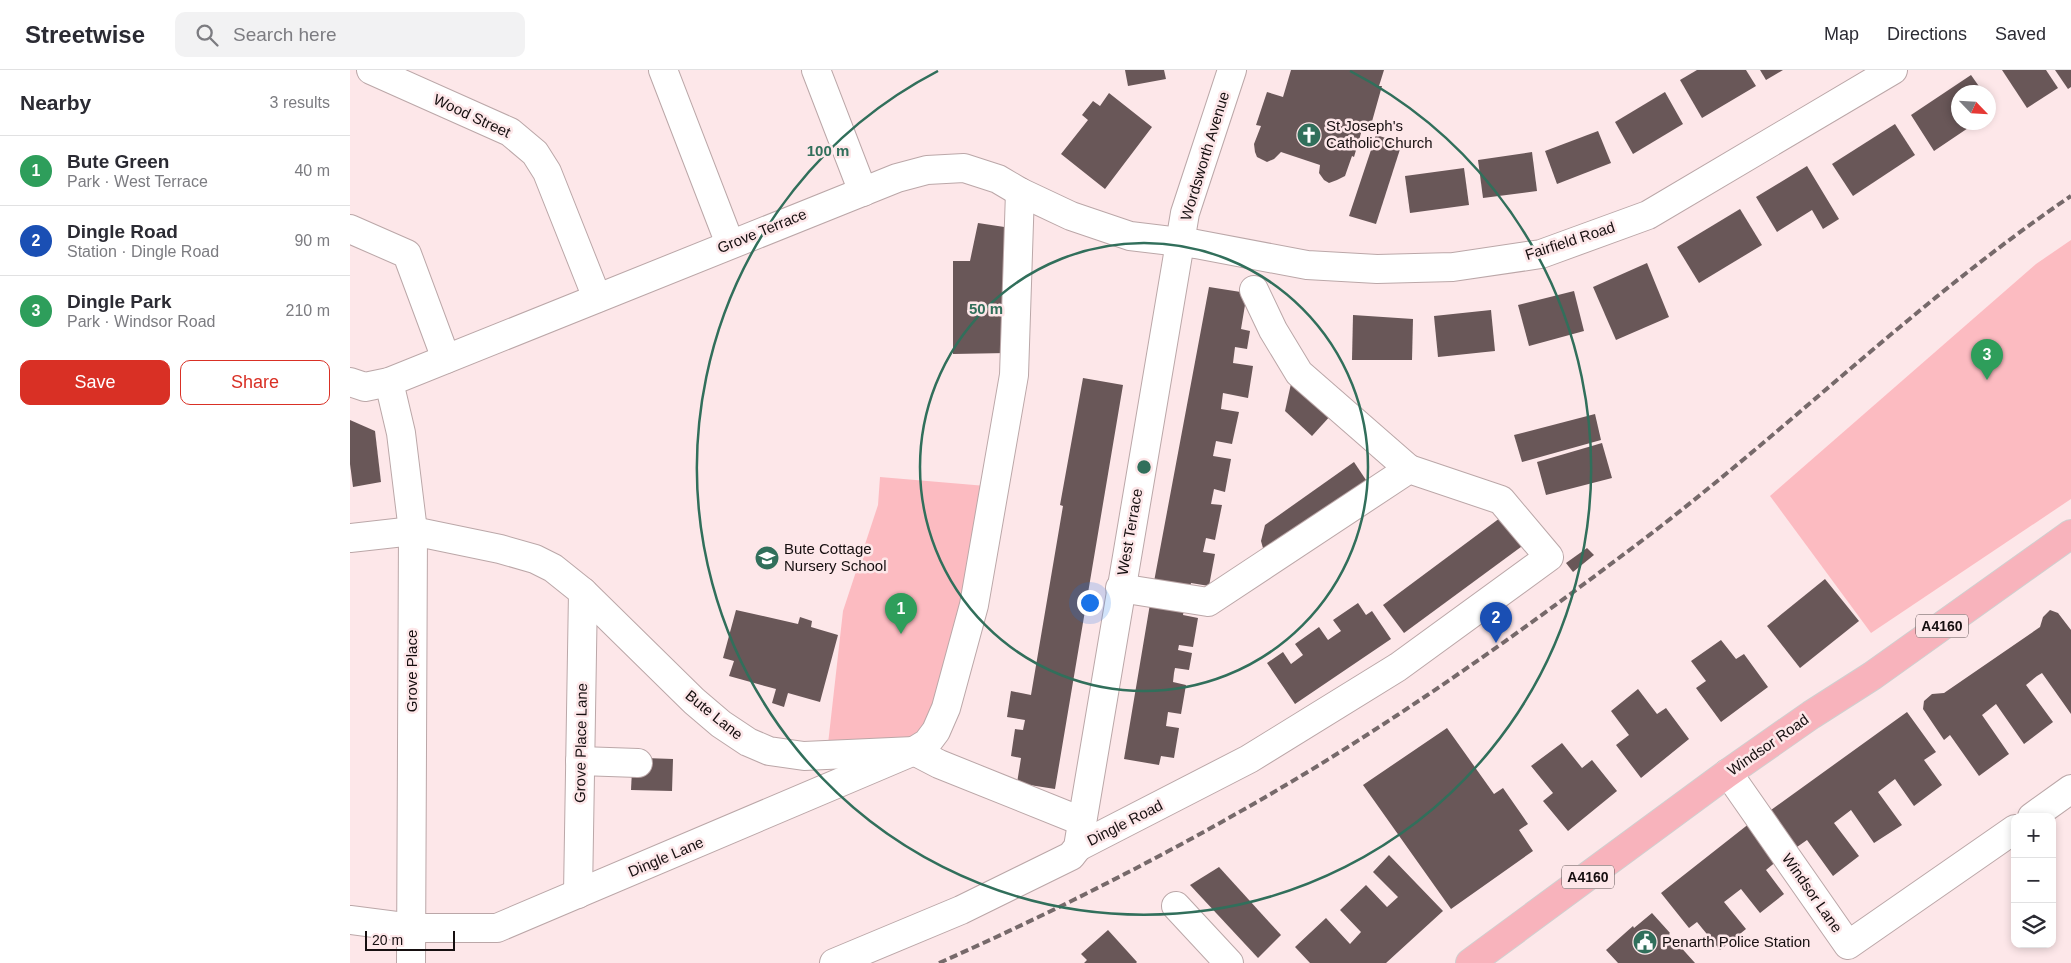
<!DOCTYPE html>
<html lang="en">
<head>
<meta charset="utf-8">
<style>
  :root { --surface:#fff; --page:#f2f2f3; --text:#2b2b33; --muted:#7c7c81; --line:#e1e1e2; --accent:#d93025 }
  body { margin:0; font-family:Helvetica,sans-serif; background:var(--page); color:var(--text) }
  .controls { position:absolute; right:15px; bottom:15px; display:grid; overflow:hidden; border-radius:10px; box-shadow:0 2px 8px #0003 }
  .controls button { width:45px; height:45px; display:grid; place-items:center; padding:0; border:0; border-bottom:1px solid var(--line); background:var(--surface); color:var(--text); font:25px sans-serif }
  .compass { position:absolute; left:1601px; top:15px; width:45px; height:45px; border-radius:50%; background:var(--surface); box-shadow:0 2px 8px #0003; rotate:115deg }
  .scale { position:absolute; left:15px; bottom:12px; width:90px; box-sizing:border-box; padding-left:5px; border:2px solid #160f10; border-top:0; font-size:14px; line-height:18px; white-space:nowrap; color:#160f10; -webkit-text-stroke:4px #fde7e9; paint-order:stroke }
  .you { position:absolute; left:739px; top:532px; width:18px; height:18px; margin:-12px; border:4px solid #fff; border-radius:50%; background:#1a73e8; box-shadow:0 0 0 8px #1a73e833 }
  .badge { display:grid; place-items:center; width:32px; height:32px; border-radius:50%; background:var(--accent); color:#fff; font-size:16px; font-weight:700 }
  .pin { position:absolute; translate:-50% -41px; filter:drop-shadow(0 1px 2px #0008) }
  .pin::after { content:''; position:absolute; top:26px; width:18px; height:15px; background:inherit; clip-path:polygon(0 0,100% 0,50% 100%) }
  .list { margin:0; padding:0; list-style:none }
  h2 { display:flex; justify-content:space-between; align-items:center; height:65px; margin:0; padding:0 20px; font-size:21px }
  h2 small { font-size:16px; font-weight:400; color:var(--muted) }
  .list li { display:grid; grid-template-columns:32px 1fr auto; gap:15px; align-items:center; box-sizing:border-box; height:70px; padding:0 20px; border-top:1px solid var(--line) }
  .list b { display:block; font-size:19px; white-space:nowrap }
  .list p { margin:0; font-size:16px; white-space:nowrap; color:var(--muted) }
  .list em { font-size:16px; font-style:normal; color:var(--muted) }
  .actions { display:flex; gap:10px; padding:15px 20px }
  .actions a { flex:1; padding:11px 0; border:1px solid var(--accent); border-radius:10px; text-align:center; font-size:18px; color:var(--accent) }
  .actions .main { background:var(--accent); color:#fff }
  .icon { flex:none; width:28px; height:28px; fill:none; stroke:currentColor; stroke-width:2; stroke-linecap:round; stroke-linejoin:round }
  .map { position:relative; flex:none; width:1721px; height:893px; overflow:hidden }
  header { display:flex; align-items:center; gap:30px; box-sizing:border-box; height:70px; padding:0 25px; background:var(--surface); border-bottom:1px solid var(--line) }
  header strong { font-size:24px }
  nav { display:flex; gap:28px; margin-inline-start:auto; font-size:18px }
  .search { width:350px; height:45px; background:var(--page); display:flex; align-items:center; gap:12px; box-sizing:border-box; padding:0 18px; border-radius:10px; color:var(--muted); font-size:19px }
  main { display:flex }
  aside { flex:1; background:var(--surface) }
  .map>svg:first-child { display:block }
  .green { fill:#fcbbc1 }
  .building { fill:#695758 }
  .lines { fill:none; stroke-linecap:round; stroke-linejoin:round }
  .minor-casing { stroke:#bba7a8; stroke-width:30 }
  .major-casing { stroke:#d0cfcf; stroke-width:30 }
  .minor { stroke:#fff; stroke-width:28 }
  .major { stroke:#f8b3bc; stroke-width:28 }
  .rail { stroke:#76696a; stroke-width:4; stroke-dasharray:8 4; stroke-linecap:butt }
  .ring { fill:none; stroke:#316f5b; stroke-width:2.5 }
  .labels { text-anchor:middle; stroke-width:5; stroke-linejoin:round; paint-order:stroke }
  .shield { fill:#fde7e9; stroke:#5b5051; stroke-width:1 }
  .shield-label { font-size:14px; font-weight:bold; fill:#160f10 }
  .street-label { font-size:15px; fill:#160f10; stroke:#fde7e9 }
  .poi-label { font-size:15px; fill:#160f10; stroke:#fde7e9; text-anchor:start }
  .centre { fill:#316f5b; stroke:#fde7e9; stroke-width:2.5 }
  .ring-label { font-size:15px; text-anchor:middle; font-weight:bold; fill:#316f5b; stroke:#fde7e9; stroke-width:5; stroke-linejoin:round; paint-order:stroke }
</style>
</head>
<body>
<header>
<strong>Streetwise</strong>
<div class="search"><svg class="icon" aria-label="search" viewBox="0 0 24 24"><circle cx="10" cy="10" r="6"/><path d="M15 15l6 6"/></svg>Search here</div>
<nav><a>Map</a><a>Directions</a><a>Saved</a></nav>
</header>
<main>
<aside>
<h2>Nearby<small>3 results</small></h2>
<ul class="list">
<li><span class="badge" style="background:#2e9e5b">1</span><div><b>Bute Green</b><p>Park · West Terrace</p></div><em>40 m</em></li>
<li><span class="badge" style="background:#1a4fb4">2</span><div><b>Dingle Road</b><p>Station · Dingle Road</p></div><em>90 m</em></li>
<li><span class="badge" style="background:#2e9e5b">3</span><div><b>Dingle Park</b><p>Park · Windsor Road</p></div><em>210 m</em></li>
</ul>
<div class="actions"><a class="main">Save</a><a>Share</a></div>
</aside>
<div class="map">
<svg width="1721" height="893" viewBox="0 0 1721 893">
  <rect width="100%" height="100%" fill="#fde7e9"/>
  <!-- green -->
  <g class="green">
    <path d="M1721,170V429L1521,563L1420,426L1686,194Z"/>
    <path d="M530,407L636,416L588,640L564,671L514,669L478,674L493,541L528,435Z"/>
  </g>
  <!-- building -->
  <g class="building">
    <path d="M775,0H814L816,9L778,16Z"/>
    <path d="M941,0H1034L1029,16H1032L1021,55L1014,53L1004,87L1002,86L995,106L987,110L979,113L974,110L969,103L970,95L931,82L924,89L917,92L907,87L905,82L904,74L911,56L906,55L917,22L933,27Z"/>
    <path d="M1347,0H1396L1406,16L1352,48L1330,10Z"/>
    <path d="M1410,0H1433L1416,10Z"/>
    <path d="M1652,0H1696L1708,18L1677,38Z"/>
    <path d="M1705,0H1721V17L1718,19Z"/>
    <path d="M1621,5L1633,22H1608V52H1627L1584,81L1561,45Z"/>
    <path d="M1315,22L1333,54L1283,84L1265,52Z"/>
    <path d="M759,23L802,57L755,119L711,84L738,50L732,45L743,31L750,36Z"/>
    <path d="M1638,31L1645,41L1638,45Z"/>
    <path d="M1545,54L1565,85L1503,126L1482,94Z"/>
    <path d="M1248,61L1261,93L1207,114L1195,81Z"/>
    <path d="M1026,65L1052,73L1026,154L999,146Z"/>
    <path d="M1182,82L1187,121L1133,128L1128,90Z"/>
    <path d="M1457,96L1489,149L1473,159L1462,140L1427,162L1406,127Z"/>
    <path d="M1114,98L1119,135L1060,143L1055,106Z"/>
    <path d="M1390,139L1412,175L1349,213L1327,177Z"/>
    <path d="M628,153L661,158L657,283L603,284V191H620Z"/>
    <path d="M1297,193L1319,247L1266,270L1243,217Z"/>
    <path d="M859,217L897,223L891,259L900,261L897,279L885,277L883,293L903,296L898,328L873,323L871,339L889,342L882,374L866,371L863,386L881,389L875,422L864,419L861,434L872,435L865,470L856,468L853,482L865,484L859,516L841,513L839,523L803,517Z"/>
    <path d="M1224,221L1234,261L1179,276L1168,235Z"/>
    <path d="M1141,240L1145,281L1088,287L1084,246Z"/>
    <path d="M1003,245L1063,249L1062,290H1002Z"/>
    <path d="M733,308L773,315L705,719L667,713L671,688L661,686L665,659L673,660L675,650L657,647L661,621L681,625L713,436L710,435Z"/>
    <path d="M942,309L982,344L962,366L935,341Z"/>
    <path d="M1245,344L1251,370L1172,392L1164,365Z"/>
    <path d="M0,350L25,361L31,412L3,417L0,394Z"/>
    <path d="M1252,373L1262,408L1196,425L1187,392Z"/>
    <path d="M1004,392L1020,416L915,485L911,471L915,455Z"/>
    <path d="M1154,445L1175,474L1054,563L1033,535Z"/>
    <path d="M1237,478L1244,485L1223,502L1216,493Z"/>
    <path d="M1475,509L1509,551L1450,598L1417,556Z"/>
    <path d="M801,528L835,535L833,545L848,548L843,577L829,575L828,580L842,583L839,600L825,598L824,603L823,612L836,615L831,644L818,642L816,656L829,658L824,688L811,686L809,695L774,689Z"/>
    <path d="M1008,533L1016,545L1022,541L1041,569L945,634L917,593L933,582L941,594L953,585L945,574L969,557L978,570L991,561L983,550Z"/>
    <path d="M386,540L448,554L450,547L462,551L461,557L488,565L470,632L438,623L434,637L422,633L426,619L379,606L384,591L373,588Z"/>
    <path d="M1700,540L1708,543L1721,560V644L1692,603L1687,606L1676,615L1703,652L1674,674L1646,634L1641,638L1632,645L1659,684L1629,706L1600,665L1594,670L1573,639L1574,631L1582,624L1594,623L1690,557L1693,547Z"/>
    <path d="M1371,570L1386,589L1394,584L1418,617L1371,652L1346,618L1356,611L1341,591Z"/>
    <path d="M1288,619L1307,644L1316,638L1339,669L1291,708L1266,675L1279,665L1261,641Z"/>
    <path d="M1557,642L1586,682L1574,690L1592,715L1564,736L1545,709L1528,722L1552,755L1524,773L1501,740L1484,753L1509,786L1483,806L1457,770L1447,777L1421,740Z"/>
    <path d="M1097,658L1144,724L1153,718L1178,754L1169,760L1183,781L1101,839L1013,715Z"/>
    <path d="M1212,673L1232,698L1242,690L1267,721L1218,761L1193,731L1203,723L1181,696Z"/>
    <path d="M295,688L323,689L322,721L281,720L282,700Z"/>
    <path d="M1400,753L1428,790L1416,800L1434,824L1410,843L1391,819L1374,832L1396,859L1370,880L1347,852L1339,858L1311,823Z"/>
    <path d="M1039,785L1093,841L1036,893H960L945,877L976,848L1000,874L1011,862L990,840L1016,815L1037,837L1048,827L1023,802Z"/>
    <path d="M869,797L931,865L908,888L840,815Z"/>
    <path d="M1302,843L1320,863L1319,864L1345,893H1268L1256,880L1283,856L1284,858Z"/>
    <path d="M758,860L787,892L786,893H734L737,890L731,884Z"/>
  </g>
  <g class="lines">
    <defs>
      <g id="minor">
        <path d="M21,0L160,62L185,83L197,102L247,228"/>
        <path d="M313,0L380,174"/>
        <path d="M466,0L513,122"/>
        <path d="M0,159L57,184L96,289"/>
        <path d="M904,220L923,260L949,303L1059,399"/>
        <path d="M0,312L15,317L39,312L547,108L577,100L614,98L648,109L670,122L721,146L780,166L846,174L957,195L1027,199L1103,197L1191,184L1298,145L1543,0"/>
        <path d="M39,312L51,363L63,461L61,893"/>
        <path d="M0,468L63,461L150,479L185,489L203,498L233,522L344,631L371,654L398,672L419,681L454,686L564,681L589,694L731,751"/>
        <path d="M230,691L288,693"/>
        <path d="M1378,703L1498,875L1665,759"/>
        <path d="M1682,747L1721,719"/>
        <path d="M728,777L899,689L1048,597L1199,487L1151,430L1059,399L858,532L770,518"/>
        <path d="M228,824L233,522"/>
        <path d="M826,836L879,893"/>
        <path d="M0,850L62,858H147L564,681L577,673L586,661L596,638L624,535L664,305L670,122"/>
        <path d="M484,893L611,840L721,786L728,777L835,143L882,0"/>
      </g>
      <path id="major" d="M1120,893L1378,703L1461,645L1522,606L1721,464"/>
    </defs>
    <!-- minor casing -->
    <use href="#minor" class="minor-casing"/>
    <!-- major casing -->
    <use href="#major" class="major-casing"/>
    <!-- minor -->
    <use href="#minor" class="minor"/>
    <!-- major -->
    <use href="#major" class="major"/>
    <!-- rail -->
    <path class="rail" d="M589,893C715,837 838,774 956,703C1076,630 1190,548 1302,463C1444,354 1572,227 1721,126"/>
  </g>
  <!-- distance rings -->
  <g class="ring">
    <circle cx="794" cy="397" r="224"/>
    <path d="M1000 1A447 447 0 1 1 588 1"/>
  </g>
  <!-- icons -->
  <defs>
    <symbol id="church-disc" viewBox="-11 -11 22 22"><circle r="9.5" fill="#316f5b" stroke="#fde7e9"/><path d="M-1.2-6h2.4v3.5h3.3v2.4h-3.3V6h-2.4V-.1h-3.3v-2.4h3.3Z" fill="#fff"/></symbol>
    <symbol id="school-disc" viewBox="-11 -11 22 22"><circle r="9.5" fill="#316f5b" stroke="#fde7e9"/><path d="M0-5L7-2L0 1L-7-2ZM-4 1L0 2.5L4 1V4Q0 6-4 4Z" fill="#fff"/></symbol>
    <symbol id="civic-disc" viewBox="-11 -11 22 22"><circle r="9.5" fill="#316f5b" stroke="#fde7e9"/><path d="M-.6-6.5H3V-4.5H.6V-3L4-1V1h2V6H-6V1h2V-1L-.6-3ZM-1.2 2.5V6h2.4V2.5Z" fill="#fff"/></symbol>
  </defs>
  <g fill-rule="evenodd">
    <use href="#church-disc" x="945" y="51" width="28" height="28"/>
    <use href="#school-disc" x="403" y="474" width="28" height="28"/>
    <use href="#civic-disc" x="1281" y="858" width="28" height="28"/>
  </g>
  <g class="labels">
    <!-- shield labels -->
    <g class="shield">
      <rect x="1566" y="544.5" width="52" height="23" rx="4"/>
      <rect x="1212" y="795.5" width="52" height="23" rx="4"/>
    </g>
    <g class="shield-label">
      <text x="1592" y="561">A4160</text>
      <text x="1238" y="812">A4160</text>
    </g>
    <!-- street labels -->
    <g class="street-label">
      <text transform="translate(122 46) rotate(25)" y="5">Wood Street</text>
      <text transform="translate(855 86) rotate(-73)" y="5">Wordsworth Avenue</text>
      <text transform="translate(412 161) rotate(-22)" y="5">Grove Terrace</text>
      <text transform="translate(1220 171) rotate(-18)" y="5">Fairfield Road</text>
      <text transform="translate(780 462) rotate(-80)" y="5">West Terrace</text>
      <text transform="translate(62 601) rotate(-90)" y="5">Grove Place</text>
      <text transform="translate(364 645) rotate(39)" y="5">Bute Lane</text>
      <text transform="translate(231 673) rotate(-89)" y="5">Grove Place Lane</text>
      <text transform="translate(1418 675) rotate(-35)" y="5">Windsor Road</text>
      <text transform="translate(775 753) rotate(-27)" y="5">Dingle Road</text>
      <text transform="translate(316 787) rotate(-23)" y="5">Dingle Lane</text>
      <text transform="translate(1462 823) rotate(55)" y="5">Windsor Lane</text>
    </g>
    <!-- poi labels -->
    <g class="poi-label">
      <text x="976" y="61">St Joseph's<tspan x="976" dy="17">Catholic Church</tspan></text>
      <text x="434" y="484">Bute Cottage<tspan x="434" dy="17">Nursery School</tspan></text>
      <text x="1312" y="877">Penarth Police Station</text>
    </g>
  </g>
  <circle cx="794" cy="397" r="8" class="centre"/>
  <g class="ring-label">
    <text x="478" y="86">100 m</text>
    <text x="636" y="244">50 m</text>
  </g>
</svg>
<div class="controls">
<button>+</button>
<button>−</button>
<button><svg class="icon" aria-label="layers" viewBox="0 0 24 24"><path d="M12 4l9 5-9 5-9-5zM3 14l9 5 9-5"/></svg></button>
</div>
<svg class="compass" viewBox="-18 -18 36 36"><path d="M0-13l5 13h-10z" fill="#e53935"/><path d="M0 13l5-13h-10z" fill="#7c7c81"/></svg>
<div class="scale">20 m</div>
<div class="you"></div>
<div class="pin badge" style="left:551px;top:564px;background:#2e9e5b">1</div>
<div class="pin badge" style="left:1146px;top:573px;background:#1a4fb4">2</div>
<div class="pin badge" style="left:1637px;top:310px;background:#2e9e5b">3</div>
</div>
</main>
</body>
</html>
